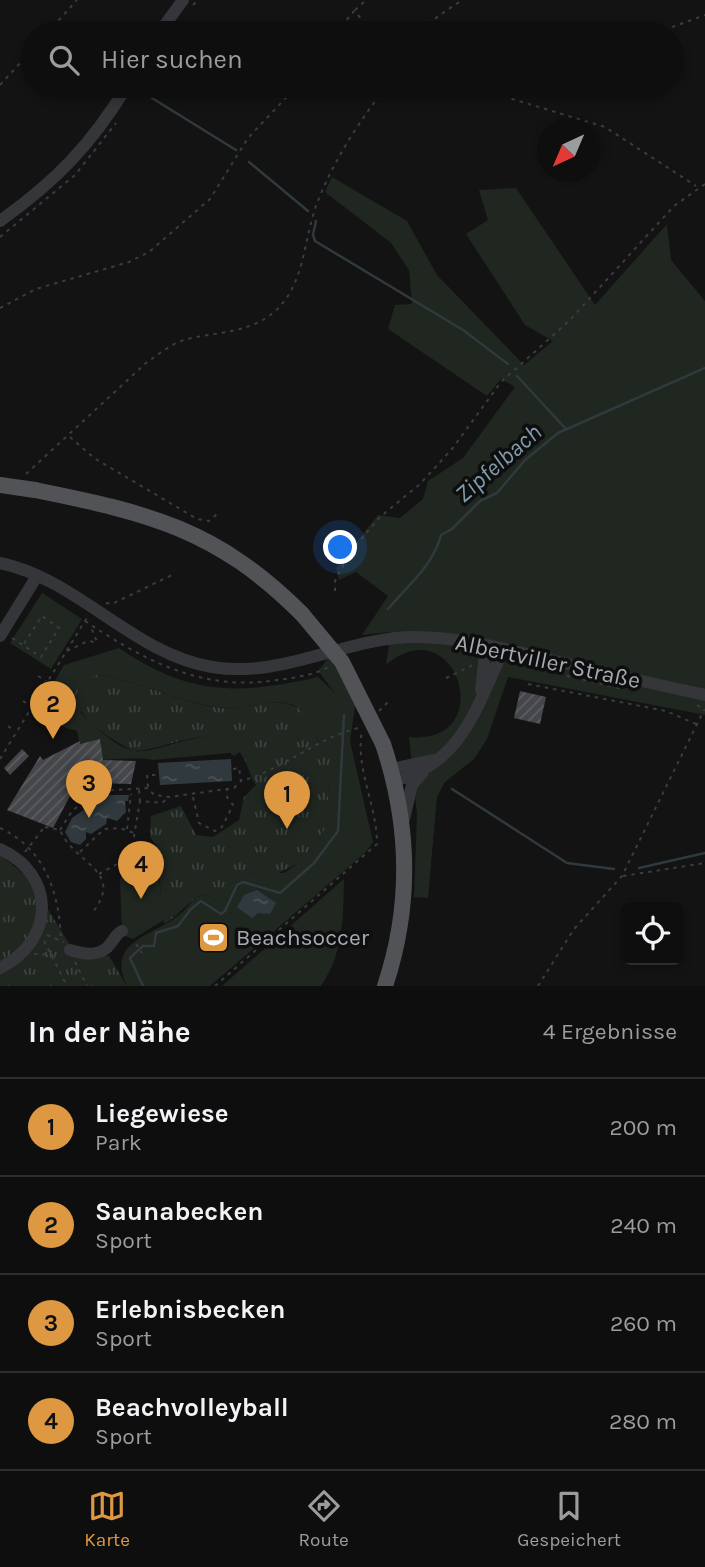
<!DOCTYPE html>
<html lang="de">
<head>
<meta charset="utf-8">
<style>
  :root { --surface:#0e0e0f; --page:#1c1c1d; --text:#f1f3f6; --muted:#9b9c9e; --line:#2e2e2f; --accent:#de9842 }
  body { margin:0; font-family:Karla,sans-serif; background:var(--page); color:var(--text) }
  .controls { position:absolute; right:21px; bottom:21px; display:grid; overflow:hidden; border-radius:10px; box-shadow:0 4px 10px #0003 }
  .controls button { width:63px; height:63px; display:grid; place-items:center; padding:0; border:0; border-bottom:2px solid var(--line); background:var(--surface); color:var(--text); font:35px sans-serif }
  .compass { position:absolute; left:537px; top:119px; width:63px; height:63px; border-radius:50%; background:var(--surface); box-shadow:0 4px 10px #0003; rotate:224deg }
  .you { position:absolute; left:341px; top:548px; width:24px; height:24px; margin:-18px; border:5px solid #fff; border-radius:50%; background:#1a73e8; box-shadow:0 0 0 10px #1a73e833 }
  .badge { display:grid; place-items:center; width:46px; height:46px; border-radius:50%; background:var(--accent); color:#111; font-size:23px; font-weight:700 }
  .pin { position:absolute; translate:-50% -58px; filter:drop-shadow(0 2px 4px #0008) }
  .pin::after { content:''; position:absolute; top:37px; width:24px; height:21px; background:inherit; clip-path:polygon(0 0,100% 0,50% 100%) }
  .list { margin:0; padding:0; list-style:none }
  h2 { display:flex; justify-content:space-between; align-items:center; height:91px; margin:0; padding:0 28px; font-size:30px }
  h2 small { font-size:23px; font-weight:400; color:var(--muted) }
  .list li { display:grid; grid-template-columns:46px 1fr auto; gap:21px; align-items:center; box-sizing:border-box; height:98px; padding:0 28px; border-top:2px solid var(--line) }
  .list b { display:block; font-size:26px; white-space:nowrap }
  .list p { margin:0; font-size:23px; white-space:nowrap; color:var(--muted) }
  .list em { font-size:23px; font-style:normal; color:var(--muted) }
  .icon { flex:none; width:38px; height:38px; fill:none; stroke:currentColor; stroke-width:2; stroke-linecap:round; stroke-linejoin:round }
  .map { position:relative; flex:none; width:705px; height:986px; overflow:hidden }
  .search { position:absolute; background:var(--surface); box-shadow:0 4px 10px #0003; left:21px; right:21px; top:21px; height:77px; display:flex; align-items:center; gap:18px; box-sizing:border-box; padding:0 24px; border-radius:38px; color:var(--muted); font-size:26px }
  .sheet { height:483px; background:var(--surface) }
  nav { display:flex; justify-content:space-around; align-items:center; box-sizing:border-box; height:98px; border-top:2px solid var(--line); background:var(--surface); font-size:19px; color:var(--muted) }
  nav a { display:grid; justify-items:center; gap:4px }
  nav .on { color:var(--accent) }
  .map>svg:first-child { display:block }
  .green { fill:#202620 }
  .park { fill:url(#park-tufts) }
  .water { fill:url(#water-ripples) }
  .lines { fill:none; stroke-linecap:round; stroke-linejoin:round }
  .stream { stroke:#30393d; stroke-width:2.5 }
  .building { fill:url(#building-hatch) }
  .path { stroke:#3a3c40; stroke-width:2; stroke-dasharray:3.5 5; stroke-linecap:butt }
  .minor { stroke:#343639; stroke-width:12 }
  .major { stroke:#515357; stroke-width:16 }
  .major-bridge { stroke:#515357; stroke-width:16 }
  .labels { text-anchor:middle; stroke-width:7; stroke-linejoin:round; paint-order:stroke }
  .street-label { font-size:23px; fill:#a6abb3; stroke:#0e0e0f }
  .poi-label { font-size:23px; fill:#a6abb3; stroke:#0e0e0f; text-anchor:start }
  .water-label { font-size:24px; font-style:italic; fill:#809cab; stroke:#0e0e0f }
</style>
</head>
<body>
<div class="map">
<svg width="705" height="986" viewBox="0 0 705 986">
  <defs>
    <pattern id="park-tufts" width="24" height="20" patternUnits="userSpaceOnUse" patternTransform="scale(1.75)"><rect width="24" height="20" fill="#202620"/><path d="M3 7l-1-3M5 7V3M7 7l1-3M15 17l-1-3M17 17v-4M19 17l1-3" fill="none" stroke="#3d433e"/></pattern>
    <pattern id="water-ripples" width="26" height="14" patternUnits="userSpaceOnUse" patternTransform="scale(1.75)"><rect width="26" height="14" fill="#30393d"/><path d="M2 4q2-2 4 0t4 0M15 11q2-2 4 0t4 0" fill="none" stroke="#4b5357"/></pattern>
    <pattern id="building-hatch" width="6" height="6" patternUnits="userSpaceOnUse" patternTransform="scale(1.75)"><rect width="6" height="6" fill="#454649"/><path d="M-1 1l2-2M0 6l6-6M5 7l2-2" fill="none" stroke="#5d5e61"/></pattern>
  </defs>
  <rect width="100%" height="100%" fill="#131314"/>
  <!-- green -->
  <g class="green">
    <path d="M332,177L407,221L437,275L524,365L553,341L525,325L466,234L488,220L479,190L516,188L595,305L667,224L671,260L705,301V715L508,677L487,739L474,759L445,782L437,797L428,898L414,897L417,814L409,737C500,746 457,605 386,665L391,632L362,635L388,596L356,572L339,580L336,568L378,515L400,518L423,499L428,481L463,458L515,387L501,379L487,396L388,329L395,305L412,304L409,270L391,243L325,192Z"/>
    <path d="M42,593L82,619L51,669L10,643Z"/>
    <path d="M119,648C190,696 237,695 318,677L335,693L318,671L329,657L356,700L350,741L373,842L366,852L210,986H127C106,943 148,937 175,918C187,910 190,900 204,894L219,902L236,875L254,872L284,873L304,859L320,839L328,821V789L336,735L318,743C315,730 309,714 297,707C275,695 251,709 228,708C183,706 143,681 98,675L81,713C95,726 116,748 135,751C160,755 219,717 240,752L234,756L230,753L153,760C142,757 116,759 103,760L100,740L80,744L77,731L61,726L42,702L64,665Z"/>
    <path d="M149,872L155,873L159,878L164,920L133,939L122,935L120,878Z"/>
    <path d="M344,879C343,918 344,952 321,986H222Z"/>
  </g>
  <!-- park -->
  <g class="park">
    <path d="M98,675C141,681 180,704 222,708C247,710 273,695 296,707C309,713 315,730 318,743L337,734L328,789V821L320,839L304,860L269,878L254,872L237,875L219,902L204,894C187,901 180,915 164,924L156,845L150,837L151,816L181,806L196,835L213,837L239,820L244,797L256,785C248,774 246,755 235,747C204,723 165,751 133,751C108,737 86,725 74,698L79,681Z"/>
    <path d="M0,854L29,879L77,956H109L127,986H0Z"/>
  </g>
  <!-- water -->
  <g class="water">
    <path d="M231,759L232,781L160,785L158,763Z"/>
    <path d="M103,792L105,795H129L128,801H125L126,812L117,821L107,818L106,824L91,834L86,832V839L80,845L71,842L65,832L72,818L98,800L96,795Z"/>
    <path d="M257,890L276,903L270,914L258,913L252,918L237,907L244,895Z"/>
  </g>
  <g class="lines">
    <!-- stream -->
    <g class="stream">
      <path d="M147,95L236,150"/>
      <path d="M249,162L308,211"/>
      <path d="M316,221L313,235L315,241L463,330L508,364"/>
      <path d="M517,376L566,429"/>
      <path d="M388,609C407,586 433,566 441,535L452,529L480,501L497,493L525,460L558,433L705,368"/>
      <path d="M452,789L567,863L614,869"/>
      <path d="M639,868L705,853"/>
      <path d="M143,986L130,958L143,946H154L156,933L178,926L191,909L201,901L221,914L225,911L237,885L243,882L280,893L314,863L338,831L344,715"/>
    </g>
  </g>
  <!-- building -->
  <g class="building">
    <path d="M520,691L546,697L540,724L514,718Z"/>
    <path d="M100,739L103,760L136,761L131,784L94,783L84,794L70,796L53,828L7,810L40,756L43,760L80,741V744Z"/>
    <path d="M22,749L29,756L10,775L4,768Z"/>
  </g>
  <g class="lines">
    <!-- path -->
    <g class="path">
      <path d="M193,5L198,0"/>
      <path d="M355,10L365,1"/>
      <path d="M47,33L77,0"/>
      <path d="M336,33L354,11L375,33"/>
      <path d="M414,33L462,0"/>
      <path d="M656,33L705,15"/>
      <path d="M0,85L33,49"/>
      <path d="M480,86L499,95L605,127L696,186"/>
      <path d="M0,237L75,175L116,123"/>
      <path d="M0,308L36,289L129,262L149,252L210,199L248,138L297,86"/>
      <path d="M70,437L94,458L197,519L209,521L217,514"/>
      <path d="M26,474L146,363C159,354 172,343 187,339C217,332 248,333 273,313C305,286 303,242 316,206C332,163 359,121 387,86"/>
      <path d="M335,591V581L350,552L380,517L420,484L452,449L501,382L569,321L674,206L705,184"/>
      <path d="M106,603L112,604L174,574"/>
      <path d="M85,621C145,661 203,692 277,680C294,678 314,675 329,667"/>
      <path d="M12,638L41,657L59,628L42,616L23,645"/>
      <path d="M67,651L88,641L97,642L91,627"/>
      <path d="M550,672L623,689"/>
      <path d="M38,676L46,681"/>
      <path d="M446,678L473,665"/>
      <path d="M528,684L666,711L696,724"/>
      <path d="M23,701L31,706"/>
      <path d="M697,705L705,710"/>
      <path d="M379,711L388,702"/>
      <path d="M8,726L15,731"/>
      <path d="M0,759L88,616"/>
      <path d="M233,769L239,768L241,781C285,769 317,737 362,727"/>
      <path d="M148,787L147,775H157"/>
      <path d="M139,790L140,801"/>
      <path d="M193,797L199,823L215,831L222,827L233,805L227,797V789"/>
      <path d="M45,827L60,830C74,864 125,870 93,912"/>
      <path d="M0,828C45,849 59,892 61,939"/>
      <path d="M127,829L131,794"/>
      <path d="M60,830L72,811L97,791L148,788L154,795L169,797L234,788L241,781"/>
      <path d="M25,852L46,825"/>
      <path d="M80,852L104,829L120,828L134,833"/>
      <path d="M99,874L137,853L134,836L140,801L162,803L169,797"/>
      <path d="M623,876L705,863"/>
      <path d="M47,935L64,942"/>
      <path d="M44,941L67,986"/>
      <path d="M136,944L142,953"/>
      <path d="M34,954L53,955"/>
      <path d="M75,962L87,986"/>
      <path d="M215,986L377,844C377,804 355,770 362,730"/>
      <path d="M538,986L574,929L622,876L704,710"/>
    </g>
    <!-- minor -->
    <g class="minor">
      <path d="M159,33L183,0"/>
      <path d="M0,221C56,181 91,145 127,86"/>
      <path d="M0,563C78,579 133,654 212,667C282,679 346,637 415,637C463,637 509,650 555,661C605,673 655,684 705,695"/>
      <path d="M0,636L37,576"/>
      <path d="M481,690L486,645"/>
      <path d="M391,769L433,760"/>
      <path d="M394,781C464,763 476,706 504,649"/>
      <path d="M404,819L412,785L423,772"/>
      <path d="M0,849C57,875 55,941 0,968"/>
      <path d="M70,950C84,954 101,958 111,943C116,937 116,934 122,931"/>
    </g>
    <!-- major -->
    <g class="major">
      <path d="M35,490C149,513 217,529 302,614"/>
      <path d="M383,744C410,825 412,905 385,986"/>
    </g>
    <!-- major-bridge -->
    <g class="major-bridge">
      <path d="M0,485L35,490"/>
      <path d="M302,614L342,662L383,744"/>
    </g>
  </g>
  <!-- icons -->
  <defs>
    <symbol id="stadium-square" viewBox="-11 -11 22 22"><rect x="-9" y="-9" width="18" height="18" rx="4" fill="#de9842" stroke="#0e0e0f"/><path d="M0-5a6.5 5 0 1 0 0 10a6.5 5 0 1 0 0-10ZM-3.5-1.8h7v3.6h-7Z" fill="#fff"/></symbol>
  </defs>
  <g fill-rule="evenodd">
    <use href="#stadium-square" x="196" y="920" width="35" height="35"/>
  </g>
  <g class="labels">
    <!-- street labels -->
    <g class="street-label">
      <text transform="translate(548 661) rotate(12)" y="8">Albertviller Straße</text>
    </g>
    <!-- poi labels -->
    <g class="poi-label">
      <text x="236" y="945">Beachsoccer</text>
    </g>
    <!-- water labels -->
    <g class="water-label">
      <text transform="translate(498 463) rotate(-41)" y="8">Zipfelbach</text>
    </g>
  </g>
</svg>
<div class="controls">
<button><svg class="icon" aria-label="locate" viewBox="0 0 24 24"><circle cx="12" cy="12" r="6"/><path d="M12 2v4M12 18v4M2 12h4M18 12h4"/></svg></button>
</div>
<svg class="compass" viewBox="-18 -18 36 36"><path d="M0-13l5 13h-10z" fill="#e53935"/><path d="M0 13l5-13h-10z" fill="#9b9c9e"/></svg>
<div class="you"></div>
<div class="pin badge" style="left:287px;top:829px">1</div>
<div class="pin badge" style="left:53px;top:739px">2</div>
<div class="pin badge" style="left:89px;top:818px">3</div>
<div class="pin badge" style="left:141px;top:899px">4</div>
<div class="search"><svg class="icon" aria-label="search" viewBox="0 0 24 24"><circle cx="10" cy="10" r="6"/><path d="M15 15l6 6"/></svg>Hier suchen</div>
</div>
<section class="sheet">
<h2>In der Nähe<small>4 Ergebnisse</small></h2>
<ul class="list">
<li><span class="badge">1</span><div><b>Liegewiese</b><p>Park</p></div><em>200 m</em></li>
<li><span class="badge">2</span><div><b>Saunabecken</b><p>Sport</p></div><em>240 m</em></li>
<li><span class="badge">3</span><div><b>Erlebnisbecken</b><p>Sport</p></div><em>260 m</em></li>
<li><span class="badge">4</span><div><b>Beachvolleyball</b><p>Sport</p></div><em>280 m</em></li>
</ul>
</section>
<nav>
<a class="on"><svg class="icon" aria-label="map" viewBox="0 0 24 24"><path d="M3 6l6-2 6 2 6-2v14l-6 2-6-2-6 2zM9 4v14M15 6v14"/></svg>Karte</a>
<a><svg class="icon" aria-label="directions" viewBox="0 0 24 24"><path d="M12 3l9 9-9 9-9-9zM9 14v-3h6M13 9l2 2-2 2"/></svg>Route</a>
<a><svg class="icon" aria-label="saved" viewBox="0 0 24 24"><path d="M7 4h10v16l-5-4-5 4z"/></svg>Gespeichert</a>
</nav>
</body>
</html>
